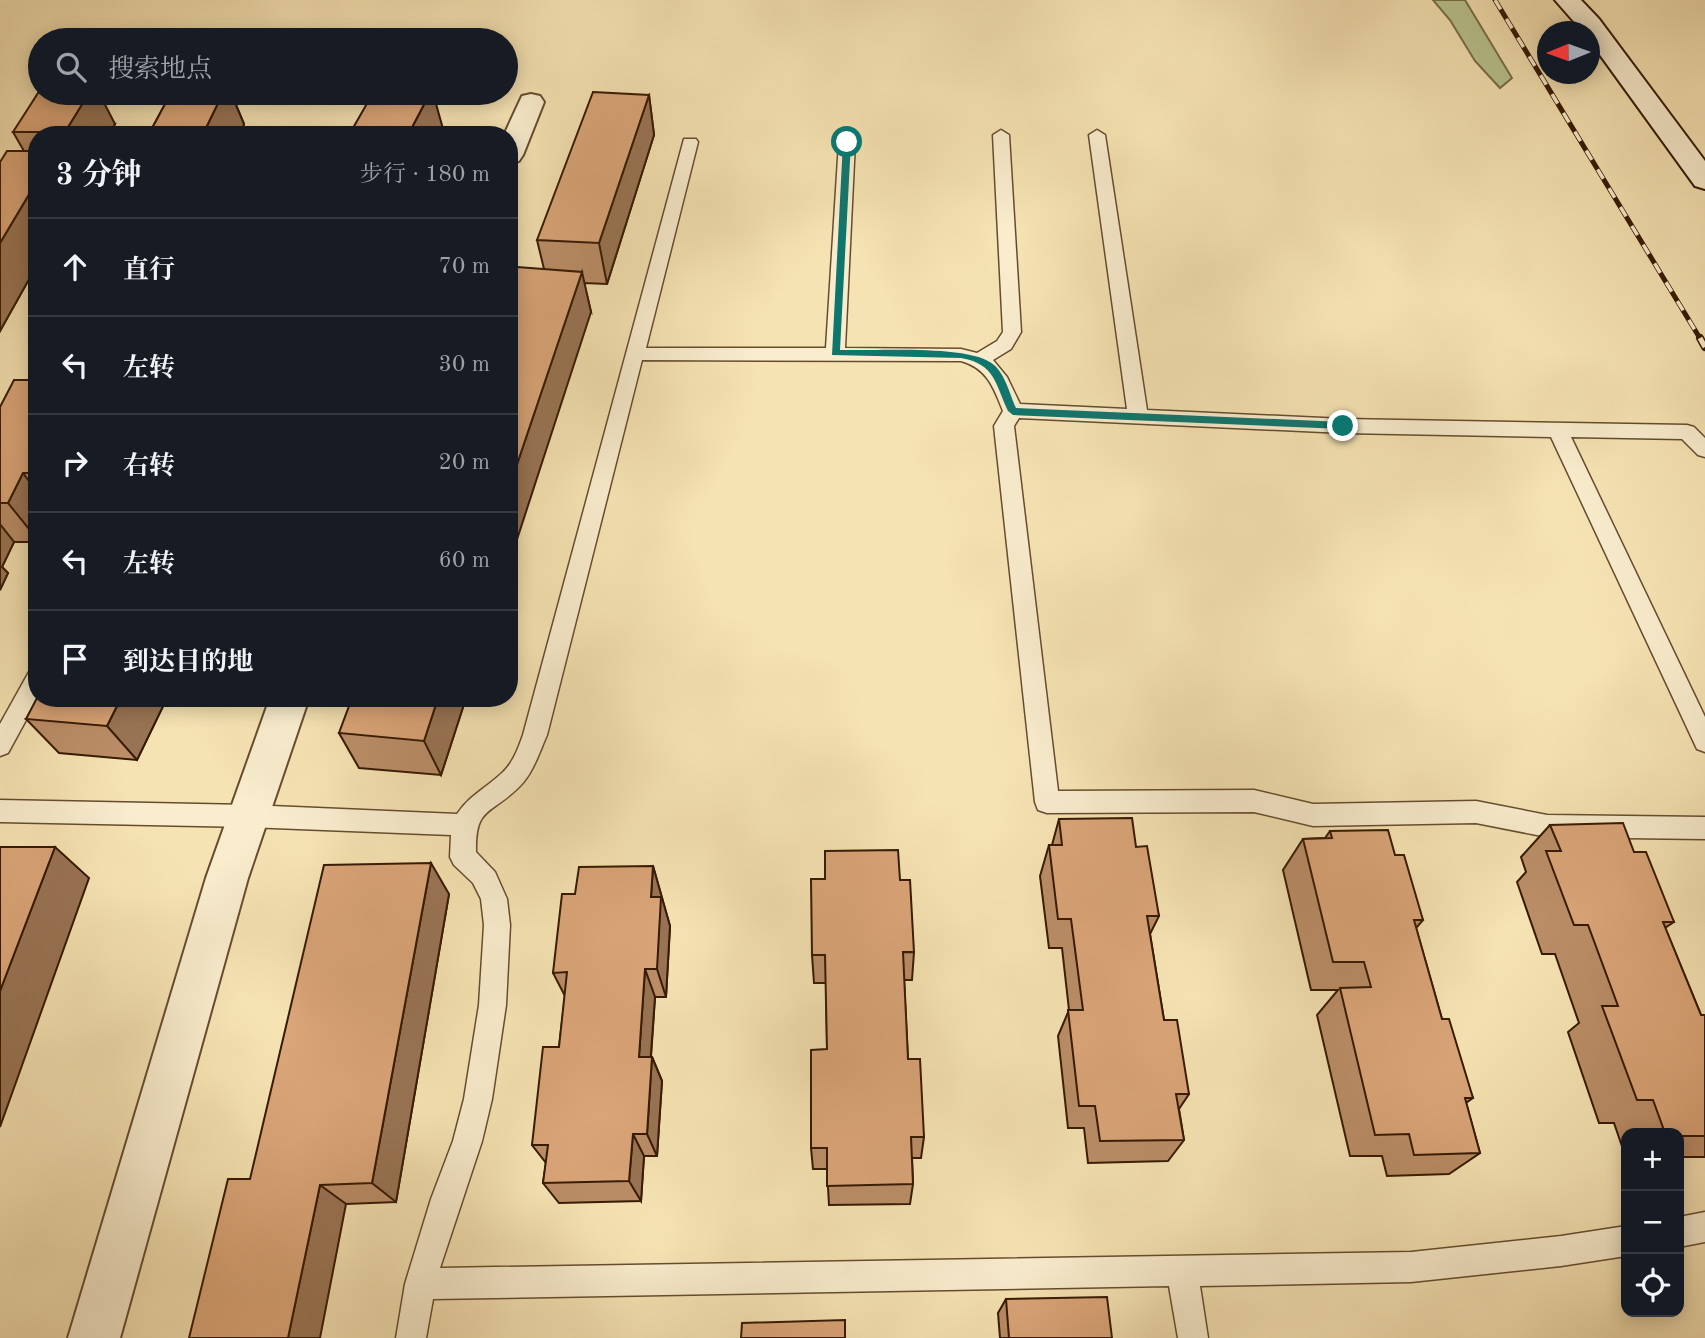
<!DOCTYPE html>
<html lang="zh">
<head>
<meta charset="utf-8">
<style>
  :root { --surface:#171b24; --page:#242831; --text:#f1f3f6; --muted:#9ea1a6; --line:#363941 }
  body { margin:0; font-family:"Old Standard TT","Noto Serif SC",serif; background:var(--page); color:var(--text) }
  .controls { position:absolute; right:21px; bottom:21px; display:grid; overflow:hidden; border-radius:14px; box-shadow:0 4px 18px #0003 }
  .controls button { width:63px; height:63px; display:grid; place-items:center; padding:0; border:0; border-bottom:2px solid var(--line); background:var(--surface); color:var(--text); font:35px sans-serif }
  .compass { position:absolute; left:1537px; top:21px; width:63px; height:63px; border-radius:50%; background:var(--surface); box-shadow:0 4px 18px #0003; rotate:269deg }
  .stop { position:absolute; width:21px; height:21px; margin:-16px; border:5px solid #0f766e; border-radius:50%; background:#fff }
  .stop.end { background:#0f766e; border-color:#fff; box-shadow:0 2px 7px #0008 }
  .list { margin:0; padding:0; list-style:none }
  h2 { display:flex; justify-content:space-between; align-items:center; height:91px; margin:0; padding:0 28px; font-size:30px }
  h2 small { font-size:23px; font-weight:400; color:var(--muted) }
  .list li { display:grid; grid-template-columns:46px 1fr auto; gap:21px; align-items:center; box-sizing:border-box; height:98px; padding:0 28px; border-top:2px solid var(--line) }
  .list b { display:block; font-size:26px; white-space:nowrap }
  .list em { font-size:23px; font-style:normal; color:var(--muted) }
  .icon { flex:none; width:38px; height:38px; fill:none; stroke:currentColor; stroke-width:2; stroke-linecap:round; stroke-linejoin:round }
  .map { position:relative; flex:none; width:1705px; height:1338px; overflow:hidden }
  .search { position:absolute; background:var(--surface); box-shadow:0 4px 18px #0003; left:28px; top:28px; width:490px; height:77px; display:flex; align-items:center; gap:18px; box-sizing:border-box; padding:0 24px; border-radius:38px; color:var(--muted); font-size:26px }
  .panel { position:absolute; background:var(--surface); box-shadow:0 4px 18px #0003; left:28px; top:126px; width:490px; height:581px; border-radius:28px }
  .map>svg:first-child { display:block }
  .green { fill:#b9c48f; stroke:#786f49; stroke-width:2 }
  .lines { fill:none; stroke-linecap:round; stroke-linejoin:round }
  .lane-casing { stroke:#664c2f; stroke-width:3 }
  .street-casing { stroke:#664c2f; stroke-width:4 }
  .secondary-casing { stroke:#361a03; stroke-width:4 }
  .lane { fill:#f9edce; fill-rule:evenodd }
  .street { fill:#f9edce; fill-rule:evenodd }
  .secondary { fill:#f9edce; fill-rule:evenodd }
  .rail-far1-casing { stroke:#361a03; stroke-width:5 }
  .rail-casing { stroke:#361a03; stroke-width:8 }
  .rail-far1 { stroke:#f9edce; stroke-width:3.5; stroke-dasharray:11; stroke-linecap:butt }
  .rail { stroke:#f9edce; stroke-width:5; stroke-dasharray:15; stroke-linecap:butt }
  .wall { fill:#bb8e67; stroke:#361a03; stroke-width:2 }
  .shaded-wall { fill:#997454; stroke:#361a03; stroke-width:2 }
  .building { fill:#daa578; stroke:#361a03; stroke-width:2 }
  .route { fill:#0f766e }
</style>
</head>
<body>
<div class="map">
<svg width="1705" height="1338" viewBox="0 0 1705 1338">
  <rect width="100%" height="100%" fill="#f6e3b3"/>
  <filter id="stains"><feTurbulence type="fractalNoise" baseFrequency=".00286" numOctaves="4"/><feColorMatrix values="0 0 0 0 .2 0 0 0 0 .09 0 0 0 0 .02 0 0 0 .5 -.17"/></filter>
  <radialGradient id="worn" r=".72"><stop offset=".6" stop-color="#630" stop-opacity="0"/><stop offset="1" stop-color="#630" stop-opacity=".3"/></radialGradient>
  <!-- green -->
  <path class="green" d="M1433,0H1465L1512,78L1500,88L1475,61L1450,20Z"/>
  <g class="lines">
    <defs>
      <g id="lane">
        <path d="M344,129L350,131L352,135H336Z"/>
        <path d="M1001,130L1009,135L1021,332L1011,349L993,360L1007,377L1020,404L1127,409L1089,135L1097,130L1105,135L1147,410L1344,419L1687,425L1694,427L1705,438V457L1698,455L1682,439L1571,437L1705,717V752L1697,749L1551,437L1344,433L1019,418L1014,426L1058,791L1254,790L1313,804L1476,801L1547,815L1705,817V839L1547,837L1476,823L1313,826L1254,812L1047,813L1038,810L1035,802L994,426L1003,411C994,388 987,368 961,361L642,360L547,735C539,753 533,774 518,788C490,815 475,807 476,852L495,872L507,899L510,925L506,1005L492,1099L482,1141L440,1268L1411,1252L1561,1236L1626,1226V1256L1561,1266L1411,1282L1200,1286L1208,1338H1178L1169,1286L433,1299L426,1338H396L405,1284L431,1199L453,1141L464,1099L479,1005L484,925L481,899L473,883L454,865L450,857L451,835L248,827L0,822V800L248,805L457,814C469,796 486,788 502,773C513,763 518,749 523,735L684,139H696L698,142L646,348H826L839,142L847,137L855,142L845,348L961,349L977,353L997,341L1003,332L993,135Z"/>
        <path d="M37,670L38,698L8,753L0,756V724L29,672Z"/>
        <path d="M1705,1212V1242L1679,1247V1217Z"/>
      </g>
      <g id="street">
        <path d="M531,94L540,96L544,102L523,155L519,161L509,163V135H504L522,96Z"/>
        <path d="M270,698H309L248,878L120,1338H68L206,878Z"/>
      </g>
      <path id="secondary" d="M1555,0H1581L1599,19L1705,161V189L1695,186L1590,41V32H1583Z"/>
    </defs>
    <!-- lane casing -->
    <use href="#lane" class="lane-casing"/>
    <!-- street casing -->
    <use href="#street" class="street-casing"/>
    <!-- secondary casing -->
    <use href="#secondary" class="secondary-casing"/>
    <!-- lane -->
    <use href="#lane" class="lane"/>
    <!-- street -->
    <use href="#street" class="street"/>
    <!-- secondary -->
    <use href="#secondary" class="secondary"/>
    <defs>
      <path id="rail-far1" d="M1495,0L1701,340"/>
      <path id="rail" d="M1700,338L1705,347"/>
    </defs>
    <!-- rail-far1 casing -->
    <use href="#rail-far1" class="rail-far1-casing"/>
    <!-- rail casing -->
    <use href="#rail" class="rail-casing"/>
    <!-- rail-far1 -->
    <use href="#rail-far1" class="rail-far1"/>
    <!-- rail -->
    <use href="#rail" class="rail"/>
  </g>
  <!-- wall -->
  <g class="wall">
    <path d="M171,93H231L244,124L240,135H152L150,132Z"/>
    <path d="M649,95L654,135L607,284L584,283L591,312L544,269L537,240Z"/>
    <path d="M115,124L109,135H37V265L0,331V162L24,151L13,132Z"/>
    <path d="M37,380V542H14L2,567L8,573L0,590V407Z"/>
    <path d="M167,698L137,760L59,753L26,719Z"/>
    <path d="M466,698L441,775L359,768L339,733Z"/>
    <path d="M1059,819L1136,847L1159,916L1150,934L1164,1020L1189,1094L1179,1109L1184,1140L1168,1161L1088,1163L1084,1128H1068L1058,1036L1069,1010L1062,948H1049L1040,876L1049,845H1052Z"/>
    <path d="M1550,825L1634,852L1674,922L1665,928L1701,1015H1705V1157H1679V1133H1626V1158L1614,1123H1599L1568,1032L1579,1023L1555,954H1542L1517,882L1526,872L1521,857Z"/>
    <path d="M1330,831L1395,855L1423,920L1416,928L1442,1019L1473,1098L1466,1103L1480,1153L1449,1174L1387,1176L1382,1156H1350L1317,1015L1338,990H1311L1283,870L1303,839L1325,838Z"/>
    <path d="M653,866L670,926L666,997H655L651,1057H652L662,1081L657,1156H644L641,1201L559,1203L543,1183L546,1163L532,1145L559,1047L565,996L553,973L575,894Z"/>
    <path d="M449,894L396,1202L346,1204L250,1179Z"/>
    <path d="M914,952L912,980H904L908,1059L924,1137L921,1158H912L913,1184L910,1204L829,1205L827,1169H813L811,1148L827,1049L826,983H814L812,955Z"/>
    <path d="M1006,1299L1112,1338H1000L998,1313Z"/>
  </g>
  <!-- shaded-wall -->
  <g class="shaded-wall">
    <path d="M89,93H99L115,124L109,135H67L65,132Z"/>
    <path d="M223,93H231L244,124L240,135H206L204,132Z"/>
    <path d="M430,93H433L443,129L440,135H408Z"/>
    <path d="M649,95L654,135L607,284L599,243Z"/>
    <path d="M37,181V265L0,331V243Z"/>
    <path d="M582,272L591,312L509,564V488Z"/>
    <path d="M37,457V484L29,473Z"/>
    <path d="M23,473L37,492V539L8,503Z"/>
    <path d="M0,524L14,542L2,567L8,573L0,590Z"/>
    <path d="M121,698H167L137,760L107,726Z"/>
    <path d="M438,698H466L441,775L424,741Z"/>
    <path d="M55,847L89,878L0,1127V991Z"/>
    <path d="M431,863L449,894L396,1202L372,1183Z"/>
    <path d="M653,866L670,926L666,997L657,969L651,897Z"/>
    <path d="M645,969L655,997L649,1081L639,1057Z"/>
    <path d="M652,1057L662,1081L657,1156L647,1134Z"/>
    <path d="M633,1134L644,1156L641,1201L629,1181Z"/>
    <path d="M320,1185L346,1204L320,1338H288Z"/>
  </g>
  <!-- building -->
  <g class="building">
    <path d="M40,90V93H89L65,132H13Z"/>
    <path d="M593,92L649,95L599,243L537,240Z"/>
    <path d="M171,93H223L204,132H150Z"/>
    <path d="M373,93H430L408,135H349Z"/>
    <path d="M7,151H37V181L0,243V162Z"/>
    <path d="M517,267L582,272L509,488V287Z"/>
    <path d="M14,380H37V444L36,446H37V457L29,473H23L8,503H0V407Z"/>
    <path d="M37,698H121L107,726L26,719Z"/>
    <path d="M352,698H438L424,741L339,733Z"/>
    <path d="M1132,818L1136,847L1147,846L1159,916H1147L1164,1020H1177L1189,1094H1176L1184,1140L1100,1141L1095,1106H1079L1068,1010H1083L1071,919H1058L1049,845H1062L1059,819Z"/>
    <path d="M1623,823L1634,852H1646L1674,922H1663L1701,1015H1705V1136H1679V1133H1665L1653,1100H1637L1602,1006H1618L1588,925H1574L1546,851H1561L1550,825Z"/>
    <path d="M1388,830L1395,855H1404L1423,920H1414L1442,1019H1449L1473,1098H1465L1480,1153L1414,1155L1409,1134L1375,1135L1340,988L1371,987L1364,962H1333L1303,839L1332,838L1330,831Z"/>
    <path d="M0,847H55L0,991Z"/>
    <path d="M898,850L900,880H910L914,952H903L908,1059H920L924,1137H911L913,1184L827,1186V1148H811V1050L827,1049L825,955H812L811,879H825V851Z"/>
    <path d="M431,863L372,1183L320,1185L288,1338H189L228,1179H250L324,865Z"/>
    <path d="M653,866L651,897H661L657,969H645L639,1057H652L647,1134H633L629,1181L543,1183L548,1145H532L543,1047H559L567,972L553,973L562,894H575L579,867Z"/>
    <path d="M1107,1297L1112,1338H1009L1006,1299Z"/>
    <path d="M845,1320V1338H741L742,1323Z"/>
  </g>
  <!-- route -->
  <path class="route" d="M847,140L851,142L840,350C873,351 973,344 994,365C1005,374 1010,395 1016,408L1343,422L1348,426L1343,429L1013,415L1008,411C995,383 995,364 961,358L832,355L843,142Z"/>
  <rect width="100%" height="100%" filter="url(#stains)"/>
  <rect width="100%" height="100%" fill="url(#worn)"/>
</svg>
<div class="controls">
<button>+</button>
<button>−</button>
<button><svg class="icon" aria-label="locate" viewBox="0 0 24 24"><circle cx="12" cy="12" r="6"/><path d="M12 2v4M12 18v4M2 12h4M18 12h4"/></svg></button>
</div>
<svg class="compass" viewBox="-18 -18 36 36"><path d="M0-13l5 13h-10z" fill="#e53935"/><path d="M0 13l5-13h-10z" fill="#9ea1a6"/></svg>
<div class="stop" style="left:847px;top:142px"></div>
<div class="stop end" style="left:1343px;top:426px"></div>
<div class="search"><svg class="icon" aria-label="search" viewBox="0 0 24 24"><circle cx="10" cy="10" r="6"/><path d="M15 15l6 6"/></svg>搜索地点</div>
<section class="panel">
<h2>3 分钟<small>步行 · 180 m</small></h2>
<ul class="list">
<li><svg class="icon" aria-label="ahead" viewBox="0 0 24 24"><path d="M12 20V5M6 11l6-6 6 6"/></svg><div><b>直行</b></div><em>70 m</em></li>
<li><svg class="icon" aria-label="left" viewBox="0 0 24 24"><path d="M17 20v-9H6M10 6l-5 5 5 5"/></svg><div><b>左转</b></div><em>30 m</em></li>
<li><svg class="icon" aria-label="right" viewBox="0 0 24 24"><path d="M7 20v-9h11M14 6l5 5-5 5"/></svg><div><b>右转</b></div><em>20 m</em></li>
<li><svg class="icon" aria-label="left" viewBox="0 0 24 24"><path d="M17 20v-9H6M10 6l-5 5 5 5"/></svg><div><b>左转</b></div><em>60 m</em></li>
<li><svg class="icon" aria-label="arrive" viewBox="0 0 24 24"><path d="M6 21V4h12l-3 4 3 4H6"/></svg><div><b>到达目的地</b></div></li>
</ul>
</section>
</div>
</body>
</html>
